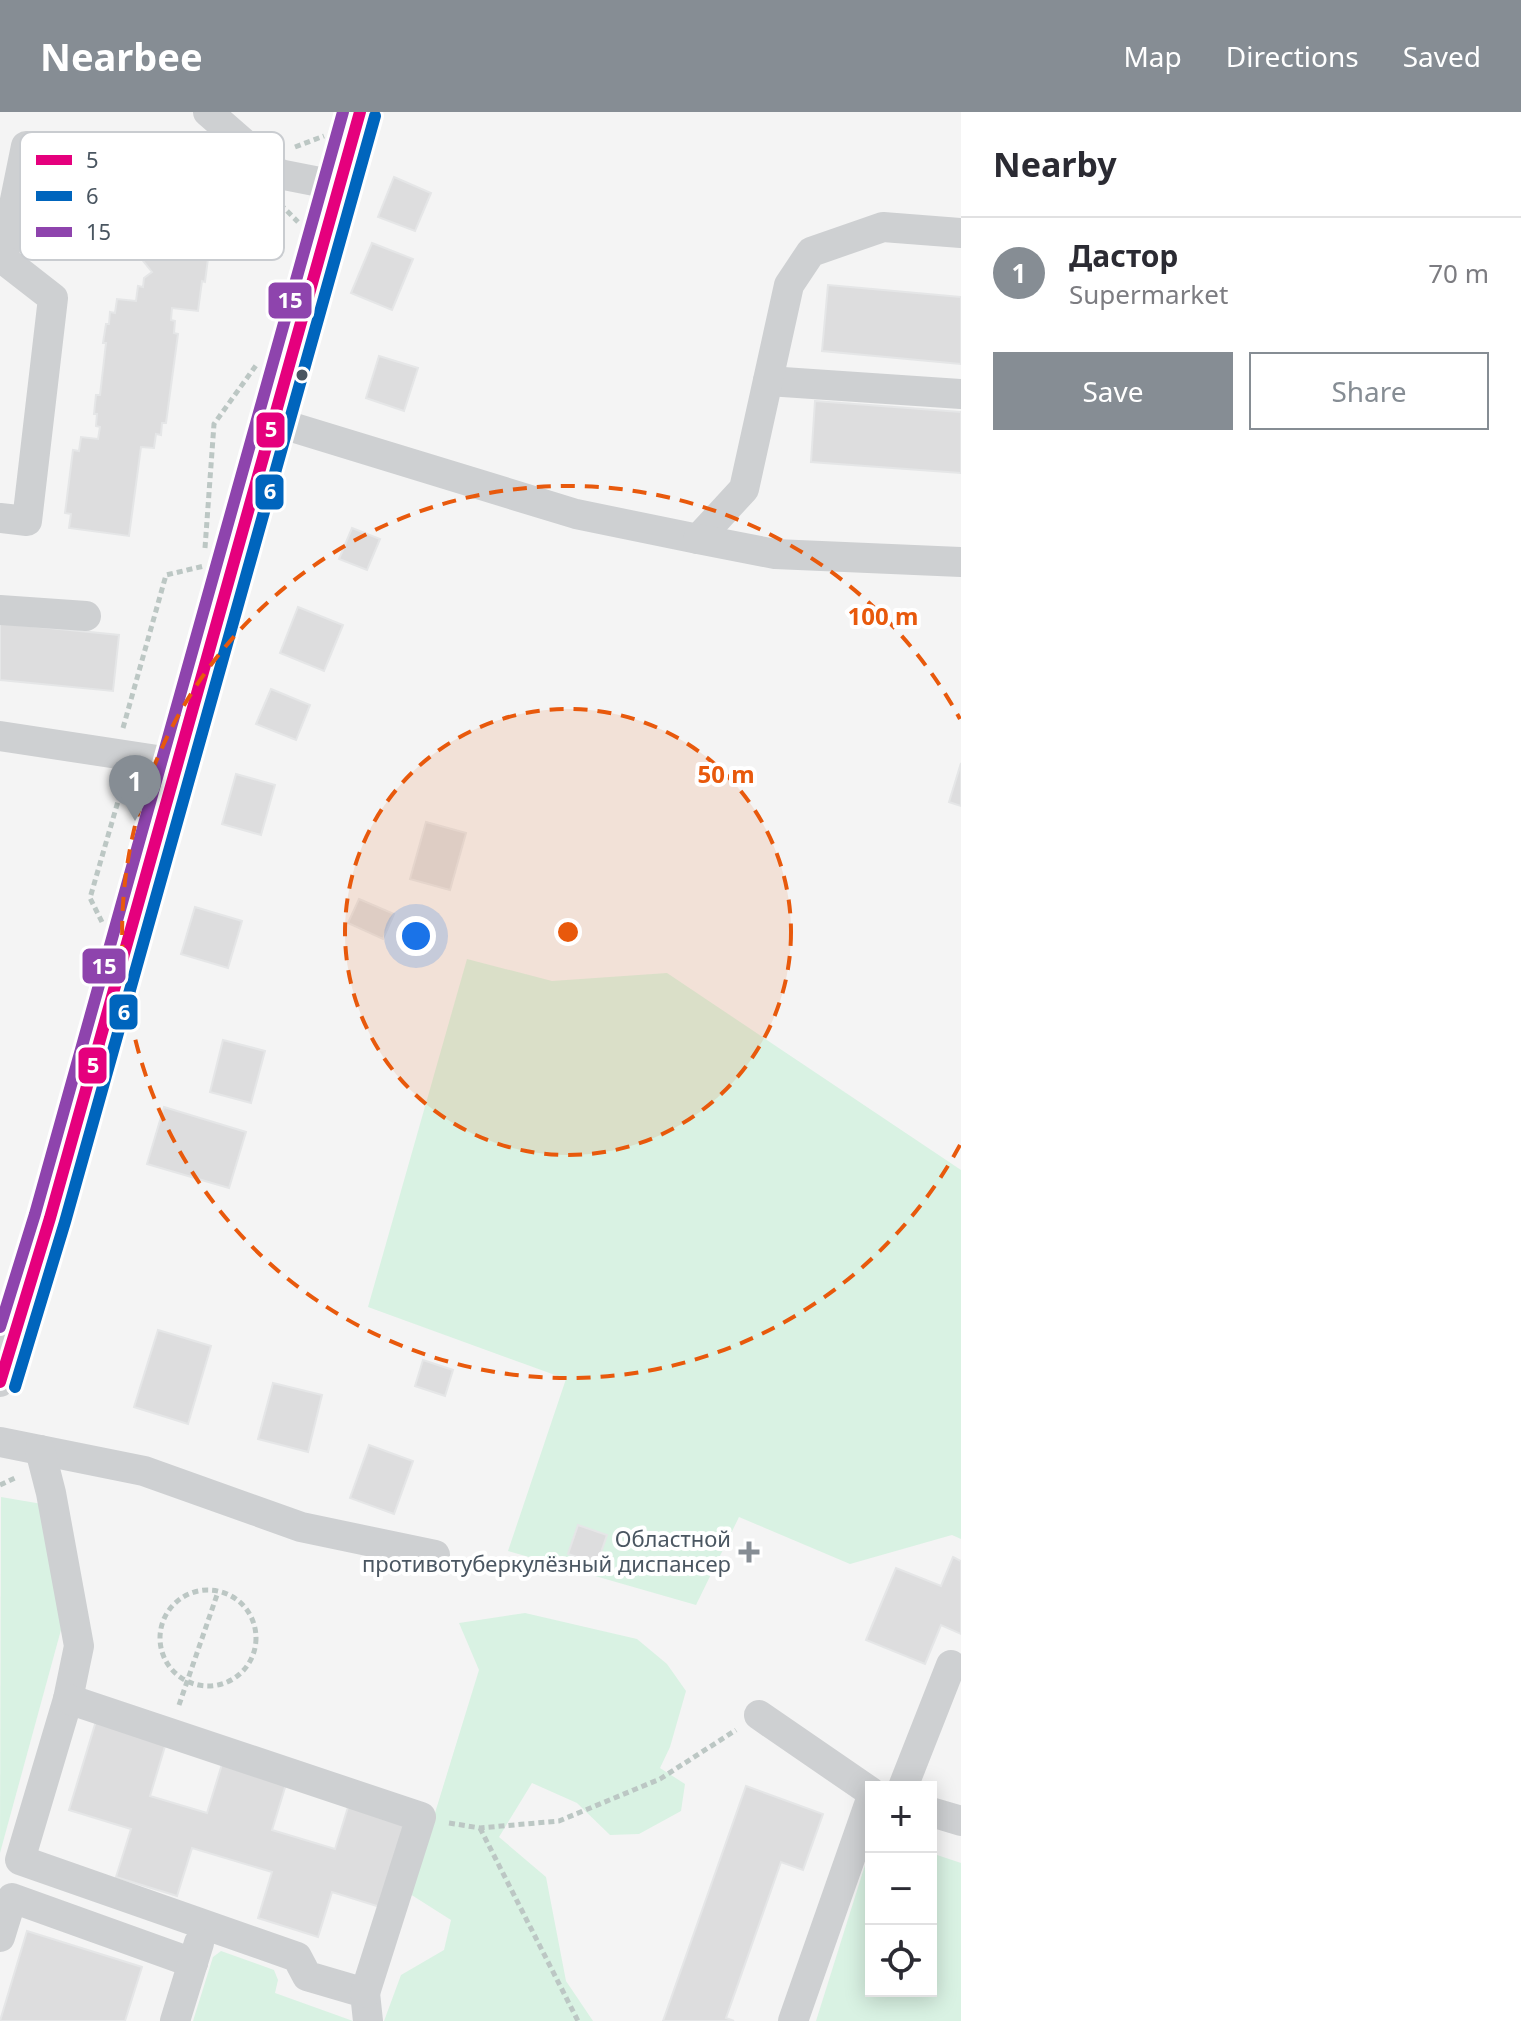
<!DOCTYPE html>
<html lang="en">
<head>
<meta charset="utf-8">
<style>
  :root { --surface:#fff; --page:#f7f7f7; --text:#2b2b33; --muted:#7c7c81; --line:#e1e1e2; --accent:#868d94 }
  body { margin:0; font-family:"Noto Sans",sans-serif; background:var(--page); color:var(--text) }
  .controls { position:absolute; right:24px; bottom:24px; display:grid; overflow:hidden; border-radius:0px; box-shadow:0 4px 20px #0003 }
  .controls button { width:72px; height:72px; display:grid; place-items:center; padding:0; border:0; border-bottom:2px solid var(--line); background:var(--surface); color:var(--text); font:40px sans-serif }
  .you { position:absolute; left:416px; top:824px; width:28px; height:28px; margin:-20px; border:6px solid #fff; border-radius:50%; background:#1a73e8; box-shadow:0 0 0 12px #1a73e833 }
  .badge { display:grid; place-items:center; width:52px; height:52px; border-radius:50%; background:var(--accent); color:#fff; font-size:26px; font-weight:700 }
  .pin { position:absolute; translate:-50% -66px; filter:drop-shadow(0 2px 4px #0008) }
  .pin::after { content:''; position:absolute; top:42px; width:28px; height:24px; background:inherit; clip-path:polygon(0 0,100% 0,50% 100%) }
  .list { margin:0; padding:0; list-style:none }
  h2 { display:flex; justify-content:space-between; align-items:center; height:104px; margin:0; padding:0 32px; font-size:34px }
  h2 small { font-size:26px; font-weight:400; color:var(--muted) }
  .list li { display:grid; grid-template-columns:52px 1fr auto; gap:24px; align-items:center; box-sizing:border-box; height:112px; padding:0 32px; border-top:2px solid var(--line) }
  .list b { display:block; font-size:30px; white-space:nowrap }
  .list p { margin:0; font-size:26px; white-space:nowrap; color:var(--muted) }
  .list em { font-size:26px; font-style:normal; color:var(--muted) }
  .actions { display:flex; gap:16px; padding:24px 32px }
  .actions a { flex:1; padding:18px 0; border:2px solid var(--accent); border-radius:0px; text-align:center; font-size:28px; color:var(--accent) }
  .actions .main { background:var(--accent); color:#fff }
  .icon { flex:none; width:44px; height:44px; fill:none; stroke:currentColor; stroke-width:2; stroke-linecap:round; stroke-linejoin:round }
  .map { position:relative; flex:none; width:961px; height:1909px; overflow:hidden }
  header { display:flex; align-items:center; gap:48px; box-sizing:border-box; height:112px; padding:0 40px; background:var(--accent); color:#fff }
  header strong { font-size:38px }
  nav { display:flex; gap:44px; margin-inline-start:auto; font-size:28px }
  main { display:flex }
  aside { flex:1; background:var(--surface) }
  .map>svg:first-child { display:block }
  .green { fill:#d9f2e3 }
  .building { fill:#ddddde; stroke:#e5e6e7; stroke-width:2 }
  .lines { fill:none; stroke-linecap:round; stroke-linejoin:round }
  .path { stroke:#bcc7c4; stroke-width:5; stroke-dasharray:6 4; stroke-linecap:butt }
  .minor { stroke:#ced0d2; stroke-width:30 }
  .bus-1-casing { stroke:#fff; stroke-width:18 }
  .bus-2-casing { stroke:#fff; stroke-width:18 }
  .bus-3-casing { stroke:#fff; stroke-width:18 }
  .bus-1 { stroke:#e5007d; stroke-width:12 }
  .bus-2 { stroke:#0065bd; stroke-width:12 }
  .bus-3 { stroke:#8e44ad; stroke-width:12 }
  .ring { fill:none; stroke:#e8590c; stroke-width:4; stroke-dasharray:14 10 }
  .bus-dot { fill:#4a5661; stroke:#fff; stroke-width:3 }
  .poi-dot { fill:#868d94; stroke:#fff; stroke-width:3 }
  .labels { text-anchor:middle; stroke-width:8; stroke-linejoin:round; paint-order:stroke }
  .poi-label { font-size:22px; fill:#4a5661; stroke:#fff; text-anchor:end }
  .key { fill:#fff; stroke:#c9ccd0; stroke-width:2 }
  .key-label { font-size:22px; fill:#4a5661 }
  .centre { fill:#e8590c; stroke:#fff; stroke-width:4 }
  .ring-label { font-size:24px; text-anchor:middle; font-weight:bold; fill:#e8590c; stroke:#fff; stroke-width:8; stroke-linejoin:round; paint-order:stroke }
  .line-badge { stroke:#fff; stroke-width:3 }
  .badge-label { font-size:22px; text-anchor:middle; font-weight:bold; fill:#fff }
</style>
</head>
<body>
<header>
<strong>Nearbee</strong>
<nav><a>Map</a><a>Directions</a><a>Saved</a></nav>
</header>
<main>
<div class="map">
<svg width="961" height="1909" viewBox="0 0 961 1909">
  <rect width="100%" height="100%" fill="#f4f4f4"/>
  <!-- green -->
  <g class="green">
    <path d="M467,847L552,869L667,861L961,1058V1427L952,1423L850,1452L739,1405L696,1493L508,1439L566,1267L368,1195Z"/>
    <path d="M1,1385L48,1393L79,1452L0,1741Z"/>
    <path d="M525,1501L637,1527L667,1552L686,1579L670,1635L660,1656L685,1672L681,1699L639,1722L610,1723L577,1691L532,1671L499,1725L546,1765L566,1869L593,1909H384L401,1863L444,1838L451,1808L410,1782L479,1558L459,1511Z"/>
    <path d="M871,1734V1879H931V1741L961,1751V1909H816Z"/>
    <path d="M221,1839L274,1858L278,1868L275,1881L353,1909H193L213,1845Z"/>
  </g>
  <!-- building -->
  <g class="building">
    <path d="M394,65L431,81L415,119L378,105Z"/>
    <path d="M51,69L183,87L211,123L205,170L202,169L198,199L172,196L171,208L175,209L174,221L178,222L166,311H162L161,323L156,322L154,336L141,335L129,424L69,416L71,402L65,401L73,338L79,339L81,325L98,327L100,315L96,314L97,302H94L96,283H100L106,231H103L106,212H109L110,200L115,201L117,187L136,189L138,174L143,175L144,166L152,160L136,140L128,146L31,133L40,73L50,74Z"/>
    <path d="M372,131L413,147L392,198L351,181Z"/>
    <path d="M828,173L961,185V252L822,239Z"/>
    <path d="M379,244L418,256L404,299L366,286Z"/>
    <path d="M815,289L961,300V361L811,350Z"/>
    <path d="M352,416L380,427L367,458L339,447Z"/>
    <path d="M298,495L343,513L324,559L280,541Z"/>
    <path d="M0,511L119,523L113,579L0,568Z"/>
    <path d="M271,577L310,593L296,628L256,612Z"/>
    <path d="M961,651V694L949,690Z"/>
    <path d="M236,662L275,673L261,723L222,712Z"/>
    <path d="M426,710L466,721L450,778L410,767Z"/>
    <path d="M359,787L394,802L383,827L348,811Z"/>
    <path d="M195,795L242,809L228,856L181,842Z"/>
    <path d="M223,928L265,939L251,991L210,980Z"/>
    <path d="M164,995L246,1020L229,1076L147,1052Z"/>
    <path d="M158,1218L211,1234L188,1312L134,1295Z"/>
    <path d="M423,1248L453,1258L445,1284L415,1274Z"/>
    <path d="M273,1271L322,1283L308,1340L258,1327Z"/>
    <path d="M369,1333L413,1349L394,1402L350,1386Z"/>
    <path d="M578,1413L607,1423L597,1452L568,1442Z"/>
    <path d="M953,1445L961,1449V1522L941,1513L925,1552L866,1528L896,1456L941,1474Z"/>
    <path d="M96,1609L166,1631L150,1684L207,1701L223,1649L287,1669L272,1718L335,1737L349,1692L407,1710L380,1795L332,1780L318,1825L258,1806L272,1760L192,1736L177,1784L116,1765L131,1717L69,1698Z"/>
    <path d="M746,1674L823,1702L803,1758L781,1750L726,1906L734,1909H663Z"/>
    <path d="M27,1819L142,1855L125,1909H0Z"/>
  </g>
  <g class="lines">
    <!-- path -->
    <g class="path">
      <path d="M295,35L324,24"/>
      <path d="M280,92L298,110"/>
      <path d="M205,436L214,312L257,252"/>
      <path d="M123,616L166,463L204,454"/>
      <path d="M102,810L90,786L123,672"/>
      <path d="M0,1373L17,1365"/>
      <circle cx="208" cy="1526" r="48"/>
      <path d="M179,1593L218,1480"/>
      <path d="M449,1711L480,1716L559,1709L660,1667L736,1618"/>
      <path d="M480,1716L578,1909"/>
    </g>
    <!-- minor -->
    <g class="minor">
      <path d="M208,0L279,62"/>
      <path d="M0,147H3L26,34L279,62L340,74"/>
      <path d="M768,269L961,282"/>
      <path d="M272,309L576,402L698,427L744,377L789,173L811,140L883,115L961,121"/>
      <path d="M0,406L27,409L53,186L3,147"/>
      <path d="M698,427L775,442L961,450"/>
      <path d="M0,498L86,504"/>
      <path d="M0,624L177,651"/>
      <path d="M0,1270L50,1106L360,0"/>
      <path d="M0,1330L144,1359L301,1415L435,1443"/>
      <path d="M40,1338L51,1381L79,1534L68,1587L20,1748L297,1845L307,1864L365,1881L368,1909"/>
      <path d="M68,1587L421,1705L365,1881"/>
      <path d="M759,1603L871,1680"/>
      <path d="M903,1675L951,1553"/>
      <path d="M931,1700L961,1709"/>
      <path d="M0,1825L12,1786L193,1851"/>
      <path d="M175,1909L199,1831"/>
      <path d="M793,1909L871,1687"/>
    </g>
    <defs>
      <path id="bus-1" d="M0,1270L50,1106L360,0"/>
      <path id="bus-2" d="M15,1275L65,1110L375,4"/>
      <path id="bus-3" d="M0,1215L35,1102L343,0"/>
    </defs>
    <!-- bus-1 casing -->
    <use href="#bus-1" class="bus-1-casing"/>
    <!-- bus-2 casing -->
    <use href="#bus-2" class="bus-2-casing"/>
    <!-- bus-3 casing -->
    <use href="#bus-3" class="bus-3-casing"/>
    <!-- bus-1 -->
    <use href="#bus-1" class="bus-1"/>
    <!-- bus-2 -->
    <use href="#bus-2" class="bus-2"/>
    <!-- bus-3 -->
    <use href="#bus-3" class="bus-3"/>
  </g>
  <!-- distance rings -->
  <circle cx="568" cy="820" r="223" fill="#e8590c" fill-opacity=".12"/>
  <g class="ring">
    <circle cx="568" cy="820" r="223"/>
    <path d="M960 1033A446 446 0 1 1 960 607"/>
  </g>
  <!-- markers -->
  <circle class="bus-dot" cx="302" cy="263" r="7"/>
  <path class="poi-dot" d="M745 1428h8v8h8v8h-8v8h-8v-8h-8v-8h8z"/>
  <g class="labels">
    <!-- poi labels -->
    <g class="poi-label">
      <text x="731" y="1435">Областной<tspan x="731" dy="25">противотуберкулёзный диспансер</tspan></text>
    </g>
  </g>
  <!-- legend -->
  <rect x="20" y="20" width="264" height="128" rx="12" class="key"/>
  <rect x="36" y="43" width="36" height="10" fill="#e5007d"/>
  <rect x="36" y="79" width="36" height="10" fill="#0065bd"/>
  <rect x="36" y="115" width="36" height="10" fill="#8e44ad"/>
  <g class="key-label">
    <text x="86" y="56">5</text>
    <text x="86" y="92">6</text>
    <text x="86" y="128">15</text>
  </g>
  <circle cx="568" cy="820" r="12" class="centre"/>
  <g class="ring-label">
    <text x="883" y="513">100 m</text>
    <text x="726" y="671">50 m</text>
  </g>
  <g class="line-badge">
    <rect x="267" y="169" width="46" height="39" rx="8" fill="#8e44ad"/>
    <rect x="255" y="299" width="31" height="38" rx="8" fill="#e5007d"/>
    <rect x="254" y="361" width="31" height="38" rx="8" fill="#0065bd"/>
    <rect x="81" y="835" width="46" height="38" rx="8" fill="#8e44ad"/>
    <rect x="108" y="881" width="31" height="38" rx="8" fill="#0065bd"/>
    <rect x="77" y="934" width="31" height="39" rx="8" fill="#e5007d"/>
  </g>
  <g class="badge-label">
    <text x="290" y="196">15</text>
    <text x="271" y="325">5</text>
    <text x="270" y="387">6</text>
    <text x="104" y="862">15</text>
    <text x="124" y="908">6</text>
    <text x="93" y="961">5</text>
  </g>
</svg>
<div class="controls">
<button>+</button>
<button>−</button>
<button><svg class="icon" aria-label="locate" viewBox="0 0 24 24"><circle cx="12" cy="12" r="6"/><path d="M12 2v4M12 18v4M2 12h4M18 12h4"/></svg></button>
</div>
<div class="you"></div>
<div class="pin badge" style="left:135px;top:709px">1</div>
</div>
<aside>
<h2>Nearby<small></small></h2>
<ul class="list">
<li><span class="badge">1</span><div><b>Дастор</b><p>Supermarket</p></div><em>70 m</em></li>
</ul>
<div class="actions"><a class="main">Save</a><a>Share</a></div>
</aside>
</main>
</body>
</html>
